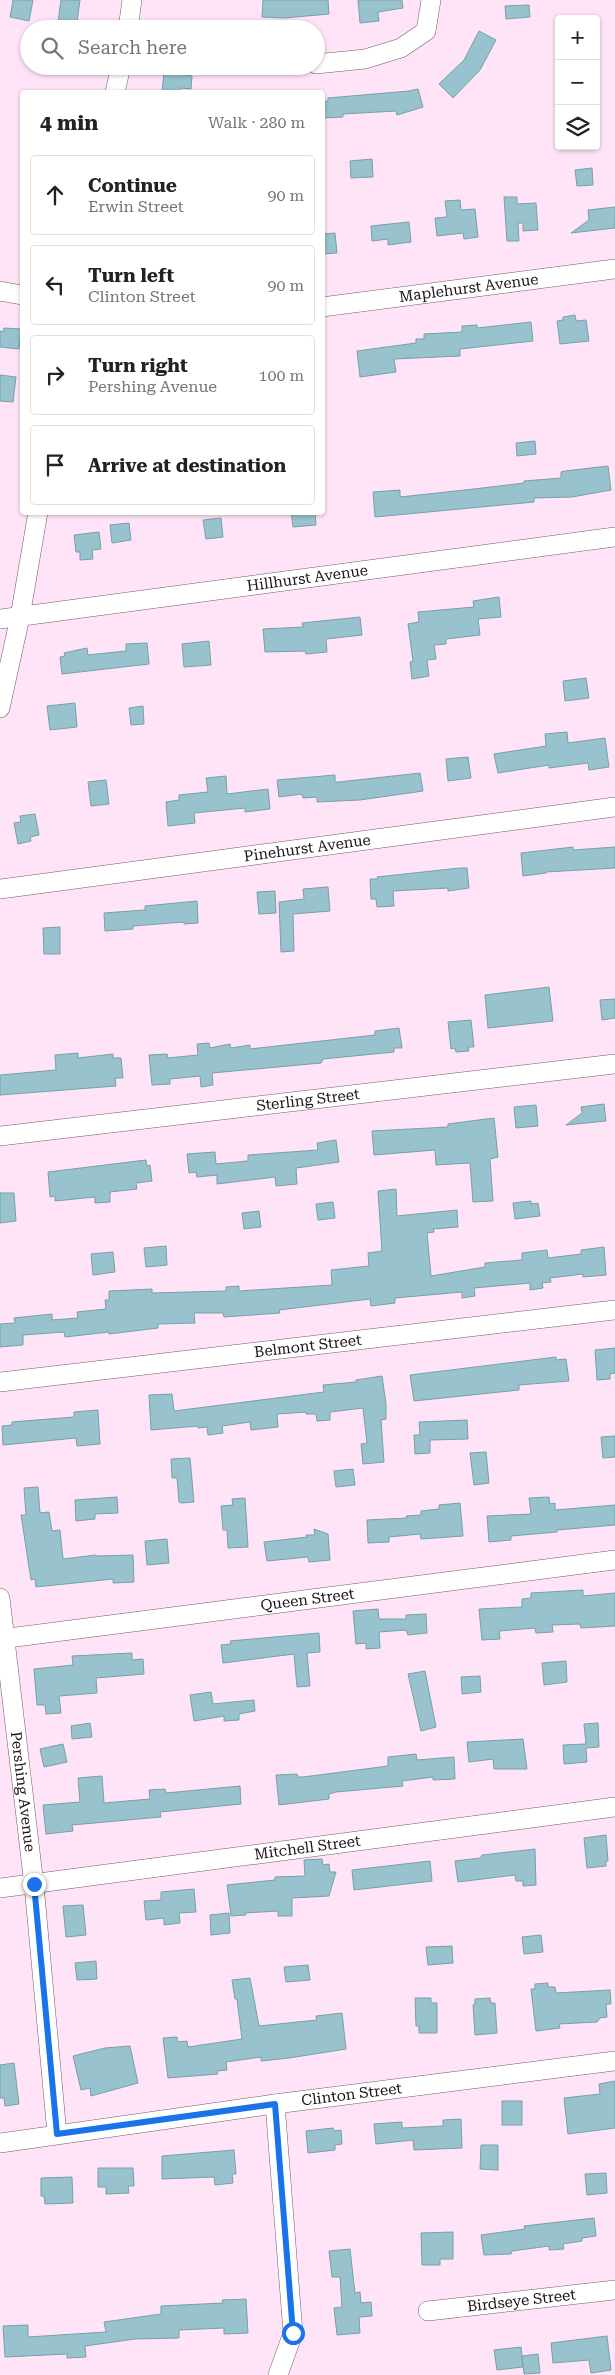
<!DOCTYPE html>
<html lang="en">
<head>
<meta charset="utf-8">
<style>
  :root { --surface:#fff; --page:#f6f6f6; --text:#222; --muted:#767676; --line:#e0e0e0 }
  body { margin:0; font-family:"Roboto Serif",serif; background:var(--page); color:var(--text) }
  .controls { position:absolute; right:15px; top:15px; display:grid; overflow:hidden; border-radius:5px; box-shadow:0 1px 4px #0004 }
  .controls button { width:45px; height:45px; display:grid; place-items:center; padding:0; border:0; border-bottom:1px solid var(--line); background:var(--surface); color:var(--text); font:25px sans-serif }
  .stop { position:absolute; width:15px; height:15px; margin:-11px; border:4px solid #1a73e8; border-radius:50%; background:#fff }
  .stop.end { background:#1a73e8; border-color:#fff; box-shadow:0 1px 5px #0008 }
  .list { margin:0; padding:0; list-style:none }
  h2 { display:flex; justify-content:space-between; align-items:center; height:65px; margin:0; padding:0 20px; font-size:21px }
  h2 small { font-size:16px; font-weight:400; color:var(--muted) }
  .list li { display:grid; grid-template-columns:32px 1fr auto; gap:15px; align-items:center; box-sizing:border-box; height:80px; margin:0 10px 10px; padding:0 10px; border:1px solid var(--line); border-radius:5px }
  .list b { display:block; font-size:19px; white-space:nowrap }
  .list p { margin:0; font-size:16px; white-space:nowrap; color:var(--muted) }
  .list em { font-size:16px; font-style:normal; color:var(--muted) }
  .icon { flex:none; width:28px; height:28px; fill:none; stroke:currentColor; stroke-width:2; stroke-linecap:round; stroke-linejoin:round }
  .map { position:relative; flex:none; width:615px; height:2375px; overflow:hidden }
  .search { position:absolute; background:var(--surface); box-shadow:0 1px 4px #0004; left:20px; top:20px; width:305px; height:55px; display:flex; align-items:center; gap:12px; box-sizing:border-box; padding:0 18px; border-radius:28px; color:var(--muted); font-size:19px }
  .panel { position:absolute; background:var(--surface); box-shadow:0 1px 4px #0004; left:20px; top:90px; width:305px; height:425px; border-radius:5px }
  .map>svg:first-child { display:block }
  .building { fill:#98c2cd; stroke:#77a0aa }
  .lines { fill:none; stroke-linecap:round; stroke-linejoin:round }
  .minor-casing { stroke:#75596d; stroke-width:20 }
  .minor { stroke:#fff; stroke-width:19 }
  .route { stroke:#1a73e8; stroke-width:6 }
  .labels { text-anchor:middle; stroke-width:4; stroke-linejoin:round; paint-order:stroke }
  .street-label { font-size:15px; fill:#1e131b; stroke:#fef8fc }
</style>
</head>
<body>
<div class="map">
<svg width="615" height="2375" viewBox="0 0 615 2375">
  <rect width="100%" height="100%" fill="#fee4f6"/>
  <!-- building -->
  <g class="building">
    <path d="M13,0H33L29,21L10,17Z"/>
    <path d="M61,0H80L76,29H57Z"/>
    <path d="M263,0H328L329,14L284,18L262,17Z"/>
    <path d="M358,0H402L403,8L378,12L379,21L360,23Z"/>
    <path d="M529,5L530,17L506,19L505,6Z"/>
    <path d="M479,31L496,40L480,70L453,98L439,84L464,60Z"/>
    <path d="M164,72L192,76L191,89L181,88L180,92H162Z"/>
    <path d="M418,89L423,107L397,115L396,111L343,114V117L322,118V102L328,101V98L409,91Z"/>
    <path d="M372,159L373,177L351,178L350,161Z"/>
    <path d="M592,168L593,185L577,186L575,170Z"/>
    <path d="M504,197H517V204L536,203L538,230L523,231V223H518L519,241H507Z"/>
    <path d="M460,200L461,210L475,209L478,237L464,239L463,233L437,236L435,218L447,217L445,201Z"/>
    <path d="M615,207V228L571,233L589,220L588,210Z"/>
    <path d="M409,222L411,242L388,245V239L372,241L371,226Z"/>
    <path d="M335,233L337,253L322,254V234Z"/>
    <path d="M575,315L576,321L586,320L589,341L560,344L557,321L563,320V317Z"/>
    <path d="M531,322L533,341L460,349V356L394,359L396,372L360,377L357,351L416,343V339H424V334L462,332V326L477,325V328Z"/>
    <path d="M4,328L21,329L19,349L0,347V331L3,332Z"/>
    <path d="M0,375L16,377L13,402L0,401Z"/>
    <path d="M535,441L536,454L517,456L516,443Z"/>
    <path d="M608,466L611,490L572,497L534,498V502L375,517L373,492L400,490V497L474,489L524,483V481L561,478V472L565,471Z"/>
    <path d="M291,512H315L316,525L293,527Z"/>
    <path d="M221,518L223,537L206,539L203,520Z"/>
    <path d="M129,523L131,540L112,543L110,525Z"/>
    <path d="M99,532L101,549L92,550L93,559L80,560V552H76L74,535Z"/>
    <path d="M499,597L501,617L478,619L480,635L446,639V644L434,645L436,659L427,660L429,676L412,679L410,662L413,661L408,624L419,622L418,612L474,607L473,601Z"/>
    <path d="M360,617L362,635L326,639L327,652L306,654L305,651L265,652L263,629L303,627L302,623Z"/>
    <path d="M209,641L211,665L184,667L182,644Z"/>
    <path d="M147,643L149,664L62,674L60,657L65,656L64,653L87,648L88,655L126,651V644Z"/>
    <path d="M586,678L589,698L565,701L563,681Z"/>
    <path d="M75,703L77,727L50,730L47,706Z"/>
    <path d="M143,706L144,724L131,725L129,708Z"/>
    <path d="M567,732L568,743L605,738L609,767L589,770L588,763L549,768V765L498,773L494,754L546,746L545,734Z"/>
    <path d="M468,757L471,778L448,781L446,759Z"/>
    <path d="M420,773L423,791L360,800L317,802V797L303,798L302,794L279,797L277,780L335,775V782H339Z"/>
    <path d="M226,776L227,794L268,789L270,809L245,812V808L194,813L195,823L168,826L166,802L179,800V795L208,792L206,778Z"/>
    <path d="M106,780L109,804L91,806L88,782Z"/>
    <path d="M35,814L39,835L30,837L31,841L18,844L14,823L21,822L20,816Z"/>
    <path d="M573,847V850L615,847V868L546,872V873L523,876L521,853Z"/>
    <path d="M460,868H467L469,888L448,891V888L393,891L394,906L377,907L376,899H371L370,879H378L377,877Z"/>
    <path d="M328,887L330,911L293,914L294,951L281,952L279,902L304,899L303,889Z"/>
    <path d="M275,891L276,913L259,914L257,892Z"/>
    <path d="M197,901L198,923L184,924V922L133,926V929L105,931L104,913L145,910V906Z"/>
    <path d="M60,927V954H44L43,928Z"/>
    <path d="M549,987L553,1021L488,1028L485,995Z"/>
    <path d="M615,999V1018L602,1020L600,1000Z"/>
    <path d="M471,1020L474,1047H468L469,1051L456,1052L455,1048L451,1049L448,1022Z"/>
    <path d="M399,1028L402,1048H394V1052L323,1059L321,1063L212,1073L213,1085L201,1087L200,1076L170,1079V1084L152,1085L149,1055L167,1054L168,1058L198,1055L197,1044L209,1043L210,1048L230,1044L231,1048L250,1045V1049L375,1035V1031Z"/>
    <path d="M78,1053V1058L113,1054V1058H121L123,1078H115L116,1086L0,1095V1075L56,1070L55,1055Z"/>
    <path d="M604,1104L606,1121L566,1125L582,1113L581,1107Z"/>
    <path d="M536,1105L538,1126L516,1128L514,1107Z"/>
    <path d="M494,1118L498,1157L490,1159L493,1201L473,1202L470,1163L436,1165L435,1150L374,1155L372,1131L448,1127V1124Z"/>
    <path d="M336,1140L339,1162L296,1168L297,1184L276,1186L275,1177L217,1184V1175L197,1177L196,1172L189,1173L187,1154L215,1152L216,1164L248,1161V1155L318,1150L317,1143Z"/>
    <path d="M146,1160L147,1166L150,1165L152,1181L136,1183L137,1189L110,1192V1202L95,1203V1197L55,1201V1196L50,1197L48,1172Z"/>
    <path d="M396,1189L397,1216L457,1210L458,1227L433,1229L434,1232L427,1233L431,1276L485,1267V1263L522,1260V1253L547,1250L548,1258L581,1254V1250L604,1247L606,1275L583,1277V1274L550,1278L551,1282L542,1283L543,1288L530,1290V1283L474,1288L475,1296L462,1298V1292L395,1298V1303L371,1306L370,1299L279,1310L280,1313L224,1317L223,1313H194L195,1323L158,1324V1328L109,1334V1332L65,1337L64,1332L23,1335V1345L0,1347V1324L15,1323L14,1318L52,1314V1320L78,1318L77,1312L106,1309L105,1300H109V1291L152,1289V1293L226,1291V1287L239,1286V1291L332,1285L331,1270L369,1266L368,1253L382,1251L378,1191Z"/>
    <path d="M0,1193H14L16,1221L0,1223Z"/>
    <path d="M531,1201V1204L538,1203L540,1216L515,1219L513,1203Z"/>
    <path d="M333,1202L335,1218L318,1220L316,1204Z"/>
    <path d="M259,1211L261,1227L244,1229L242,1213Z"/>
    <path d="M166,1246L167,1265L146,1267L144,1248Z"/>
    <path d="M113,1252L115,1272L93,1275L91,1254Z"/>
    <path d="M615,1348V1373L610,1374V1379L597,1380L595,1350Z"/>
    <path d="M556,1357V1360L566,1359L569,1381L519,1385V1390L414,1401L410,1375Z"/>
    <path d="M382,1376L386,1404V1419L381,1420L384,1462L363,1464L361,1444L367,1443L363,1408L330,1412V1420L317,1421L316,1414H306V1412L277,1414L278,1427L251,1430L250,1422L222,1426L223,1433L208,1435L207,1427L198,1428V1426L151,1430L149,1395L172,1394L174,1411L324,1392L323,1385L356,1382V1380Z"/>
    <path d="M98,1410L100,1444L77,1446L76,1438L3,1445L2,1426L12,1425V1422L74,1417V1412Z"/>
    <path d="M467,1420L468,1439L430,1440V1453L415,1454L414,1435H420L419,1422Z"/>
    <path d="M615,1436V1457L603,1458L601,1437Z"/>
    <path d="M486,1452L489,1483L474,1485L470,1453Z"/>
    <path d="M190,1458L194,1502L181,1503L179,1502L177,1478H172L171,1459Z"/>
    <path d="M353,1469L355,1485L336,1487L334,1471Z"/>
    <path d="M38,1487L40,1513L49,1512L52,1531L60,1530L63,1559L96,1555L97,1556L133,1555L134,1582L113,1583V1579L36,1587L35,1579L31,1580L21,1515H26L24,1488Z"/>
    <path d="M117,1497L118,1513L95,1514V1519L76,1521L75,1500Z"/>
    <path d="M549,1497L550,1504L555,1503V1510L615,1505V1525L557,1530V1532L511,1536V1540L489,1542L487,1516L531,1514L529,1498Z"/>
    <path d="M245,1498L248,1547L228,1548L227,1530H223L221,1506L233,1505L232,1499Z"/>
    <path d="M460,1503L463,1536L421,1539L420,1534L389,1537V1542L368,1543L367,1520L407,1518L406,1516L421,1515V1511L439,1509V1505Z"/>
    <path d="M314,1529L328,1534L330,1560L309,1562L308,1557L267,1561L264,1542L307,1537L306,1535H315Z"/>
    <path d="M167,1539L169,1563L147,1565L145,1541Z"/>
    <path d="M583,1590V1596L615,1593V1626L581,1628L580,1624L552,1625L553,1632L536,1633L535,1628L499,1631L500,1639L482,1640L479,1609L522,1607V1599L531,1598V1593Z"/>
    <path d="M378,1609L379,1619H406V1615L426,1614L427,1633L408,1635L406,1630L379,1632L380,1648L366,1649V1643L356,1644L353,1611Z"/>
    <path d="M319,1633L320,1652L307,1653L310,1686L297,1687L294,1654L223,1663L221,1645L231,1644L230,1641Z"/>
    <path d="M132,1653V1660L143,1659L144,1674L96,1678L97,1693L59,1696L61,1713L46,1714L45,1705H37L34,1669L73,1665L72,1656Z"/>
    <path d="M566,1661L567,1682L544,1685L542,1663Z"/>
    <path d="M425,1671L436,1727L421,1731L408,1674Z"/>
    <path d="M480,1676L481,1692L462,1694L461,1677Z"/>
    <path d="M211,1692L213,1704L254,1700L255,1711L239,1714V1720L224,1721V1716L194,1721L190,1695Z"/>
    <path d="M90,1723L92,1737L72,1739L71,1726Z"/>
    <path d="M598,1723L599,1747L586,1748L587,1762L564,1764L563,1745L586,1744L584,1724Z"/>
    <path d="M523,1739L527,1769H494L493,1759L469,1762L467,1742Z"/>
    <path d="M63,1744L67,1762L44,1767L40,1749Z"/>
    <path d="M416,1754L417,1760L454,1757L455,1779L433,1780V1777L402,1781L403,1786L336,1792L329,1794V1799L279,1805L276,1775L297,1774L298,1777H303L388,1766V1757Z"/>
    <path d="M102,1776L104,1803L150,1799L149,1790L165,1789L166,1793L240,1786L241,1804L160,1812L161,1817L72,1825L73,1831L46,1834L43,1805L80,1802L78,1778Z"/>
    <path d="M606,1835L608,1861H606V1866L587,1868L584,1838Z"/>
    <path d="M535,1849L536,1885L523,1886V1881H516L515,1875L458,1882L455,1861L480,1858L482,1855Z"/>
    <path d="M322,1859L323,1865L329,1864L330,1872H336L329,1896L292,1898V1916H278V1911L245,1913L246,1915L231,1916L227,1885L275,1880V1877L305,1876L304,1860Z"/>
    <path d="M430,1861L432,1881L354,1890L352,1870Z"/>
    <path d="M194,1889L196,1912L179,1913L180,1923L164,1925V1918L146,1920L144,1901L161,1900V1892Z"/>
    <path d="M83,1905L86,1935L66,1937L63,1906Z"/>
    <path d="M229,1913L230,1933L211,1935L210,1915Z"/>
    <path d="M541,1935L543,1952L524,1954L522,1937Z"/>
    <path d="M452,1946L453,1963L428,1965L426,1947Z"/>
    <path d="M96,1961L97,1979L77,1980L75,1963Z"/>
    <path d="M308,1965L310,1980L286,1982L284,1967Z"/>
    <path d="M250,1978L259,2026L317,2020L316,2016L342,2013L346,2049L289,2058L261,2061V2057L226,2062L227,2070L217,2071L218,2074L168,2078L163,2038L177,2037L178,2042L187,2041L188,2047L242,2039L237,1999H235L232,1980Z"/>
    <path d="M548,1983V1987H555L556,1993L610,1990L611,2004H606L607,2017L600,2018L597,2022L559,2024L560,2028L536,2031L531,1989H535V1984Z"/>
    <path d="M415,1998H431V2003H437V2033H419V2026H416Z"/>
    <path d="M490,1998L491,2003H495L497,2033L475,2035L473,2005L475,2004V1999Z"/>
    <path d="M130,2046L138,2083L91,2096L90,2088L81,2090L73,2056L105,2048Z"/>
    <path d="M14,2063L19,2104L5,2106L4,2098H0V2065Z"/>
    <path d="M615,2081V2128L568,2134L564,2098L600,2094L599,2084Z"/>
    <rect x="502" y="2101" width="20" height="24"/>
    <path d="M461,2119L462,2148L414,2150L413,2140L376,2144L374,2124L402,2122V2128L443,2126V2120Z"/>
    <path d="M333,2128L334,2131L341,2130L342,2144L335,2145V2150L308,2153L306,2131Z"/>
    <path d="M481,2145H498V2170L480,2169Z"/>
    <path d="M234,2150L236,2174H232L233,2183L215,2185L214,2177L162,2179V2156Z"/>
    <path d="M98,2168H133L134,2186H128L129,2193L106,2194V2187H98Z"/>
    <path d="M606,2173L607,2193L587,2195L585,2174Z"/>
    <path d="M72,2177L73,2203L45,2204L44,2196H41V2178Z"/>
    <path d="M594,2218L596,2236L582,2238V2241L563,2244L564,2249L549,2250V2246L512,2251L511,2254L484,2255L481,2235L525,2229L524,2226Z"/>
    <path d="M453,2232V2259H440V2265H422L421,2233Z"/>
    <path d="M350,2249L355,2293L360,2292L361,2303L371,2302L372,2316L359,2317L360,2333L337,2335L334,2308L342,2307L340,2277H332L329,2251Z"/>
    <path d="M246,2299L248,2333L224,2334V2328L179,2330V2338L135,2339L85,2346L86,2357L67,2358V2354L5,2357L3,2326L28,2325V2337L106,2332L104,2322L161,2314V2306L223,2303L222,2300Z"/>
    <path d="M607,2336L611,2370L591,2373L589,2360L553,2363L551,2343Z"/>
    <path d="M521,2347L523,2367L497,2370L494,2350Z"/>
    <path d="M538,2354L540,2373L524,2374L522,2356Z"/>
  </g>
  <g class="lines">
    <defs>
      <g id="minor">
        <path d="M128,29L132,0"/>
        <path d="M316,64L365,59L401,48L426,31L431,0"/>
        <path d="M115,92L121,66"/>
        <path d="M0,291L22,295"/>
        <path id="s1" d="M322,307L615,269"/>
        <path id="s2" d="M0,619L615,537"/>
        <path d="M0,708L20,617L38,512"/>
        <path id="s3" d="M0,889L615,807"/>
        <path id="s4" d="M0,1136L615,1064"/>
        <path id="s5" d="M0,1382L615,1310"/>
        <path id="s6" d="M0,1598L34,1885L57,2134"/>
        <path id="s7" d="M0,1639L615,1560"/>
        <path id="s8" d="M0,1888L615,1807"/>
        <path d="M275,2104L293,2333L278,2375"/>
        <path id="s9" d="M0,2143L275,2104L615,2061"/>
        <path id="s10" d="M428,2311L615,2290"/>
      </g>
    </defs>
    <!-- minor casing -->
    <use href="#minor" class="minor-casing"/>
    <!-- minor -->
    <use href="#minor" class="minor"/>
  </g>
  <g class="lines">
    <!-- route -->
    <path class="route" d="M34,1884L57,2134L275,2104L293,2333"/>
  </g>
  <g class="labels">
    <!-- street labels -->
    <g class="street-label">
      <text dy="5" stroke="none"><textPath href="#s1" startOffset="148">Maplehurst Avenue</textPath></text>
      <text dy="5" stroke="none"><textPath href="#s2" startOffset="310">Hillhurst Avenue</textPath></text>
      <text dy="5" stroke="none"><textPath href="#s3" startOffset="310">Pinehurst Avenue</textPath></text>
      <text dy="5" stroke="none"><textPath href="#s4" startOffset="310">Sterling Street</textPath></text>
      <text dy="5" stroke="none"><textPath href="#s5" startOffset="310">Belmont Street</textPath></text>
      <text dy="5" stroke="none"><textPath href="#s7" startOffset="310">Queen Street</textPath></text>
      <text dy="5" stroke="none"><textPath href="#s6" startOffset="195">Pershing Avenue</textPath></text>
      <text dy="5" stroke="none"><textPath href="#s8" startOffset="310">Mitchell Street</textPath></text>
      <text dy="5" stroke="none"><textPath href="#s9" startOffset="355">Clinton Street</textPath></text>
      <text dy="5" stroke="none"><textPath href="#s10" startOffset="94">Birdseye Street</textPath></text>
    </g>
  </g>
</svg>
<div class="controls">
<button>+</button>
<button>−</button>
<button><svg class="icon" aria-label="layers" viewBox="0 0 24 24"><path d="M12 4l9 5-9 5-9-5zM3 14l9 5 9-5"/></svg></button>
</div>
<div class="stop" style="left:293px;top:2333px"></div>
<div class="stop end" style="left:34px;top:1884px"></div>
<div class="search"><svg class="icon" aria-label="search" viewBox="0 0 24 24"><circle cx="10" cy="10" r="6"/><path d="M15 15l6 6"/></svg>Search here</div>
<section class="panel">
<h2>4 min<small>Walk · 280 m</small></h2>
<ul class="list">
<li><svg class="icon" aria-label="ahead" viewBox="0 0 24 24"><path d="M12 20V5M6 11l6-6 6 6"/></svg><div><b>Continue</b><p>Erwin Street</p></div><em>90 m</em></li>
<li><svg class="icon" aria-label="left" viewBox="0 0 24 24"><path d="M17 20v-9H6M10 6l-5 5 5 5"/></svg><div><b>Turn left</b><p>Clinton Street</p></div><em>90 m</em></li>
<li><svg class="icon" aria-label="right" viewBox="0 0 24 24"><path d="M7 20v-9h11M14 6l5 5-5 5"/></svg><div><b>Turn right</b><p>Pershing Avenue</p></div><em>100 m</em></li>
<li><svg class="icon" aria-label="arrive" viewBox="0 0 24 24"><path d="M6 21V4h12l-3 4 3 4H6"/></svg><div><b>Arrive at destination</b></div></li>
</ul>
</section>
</div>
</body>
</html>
